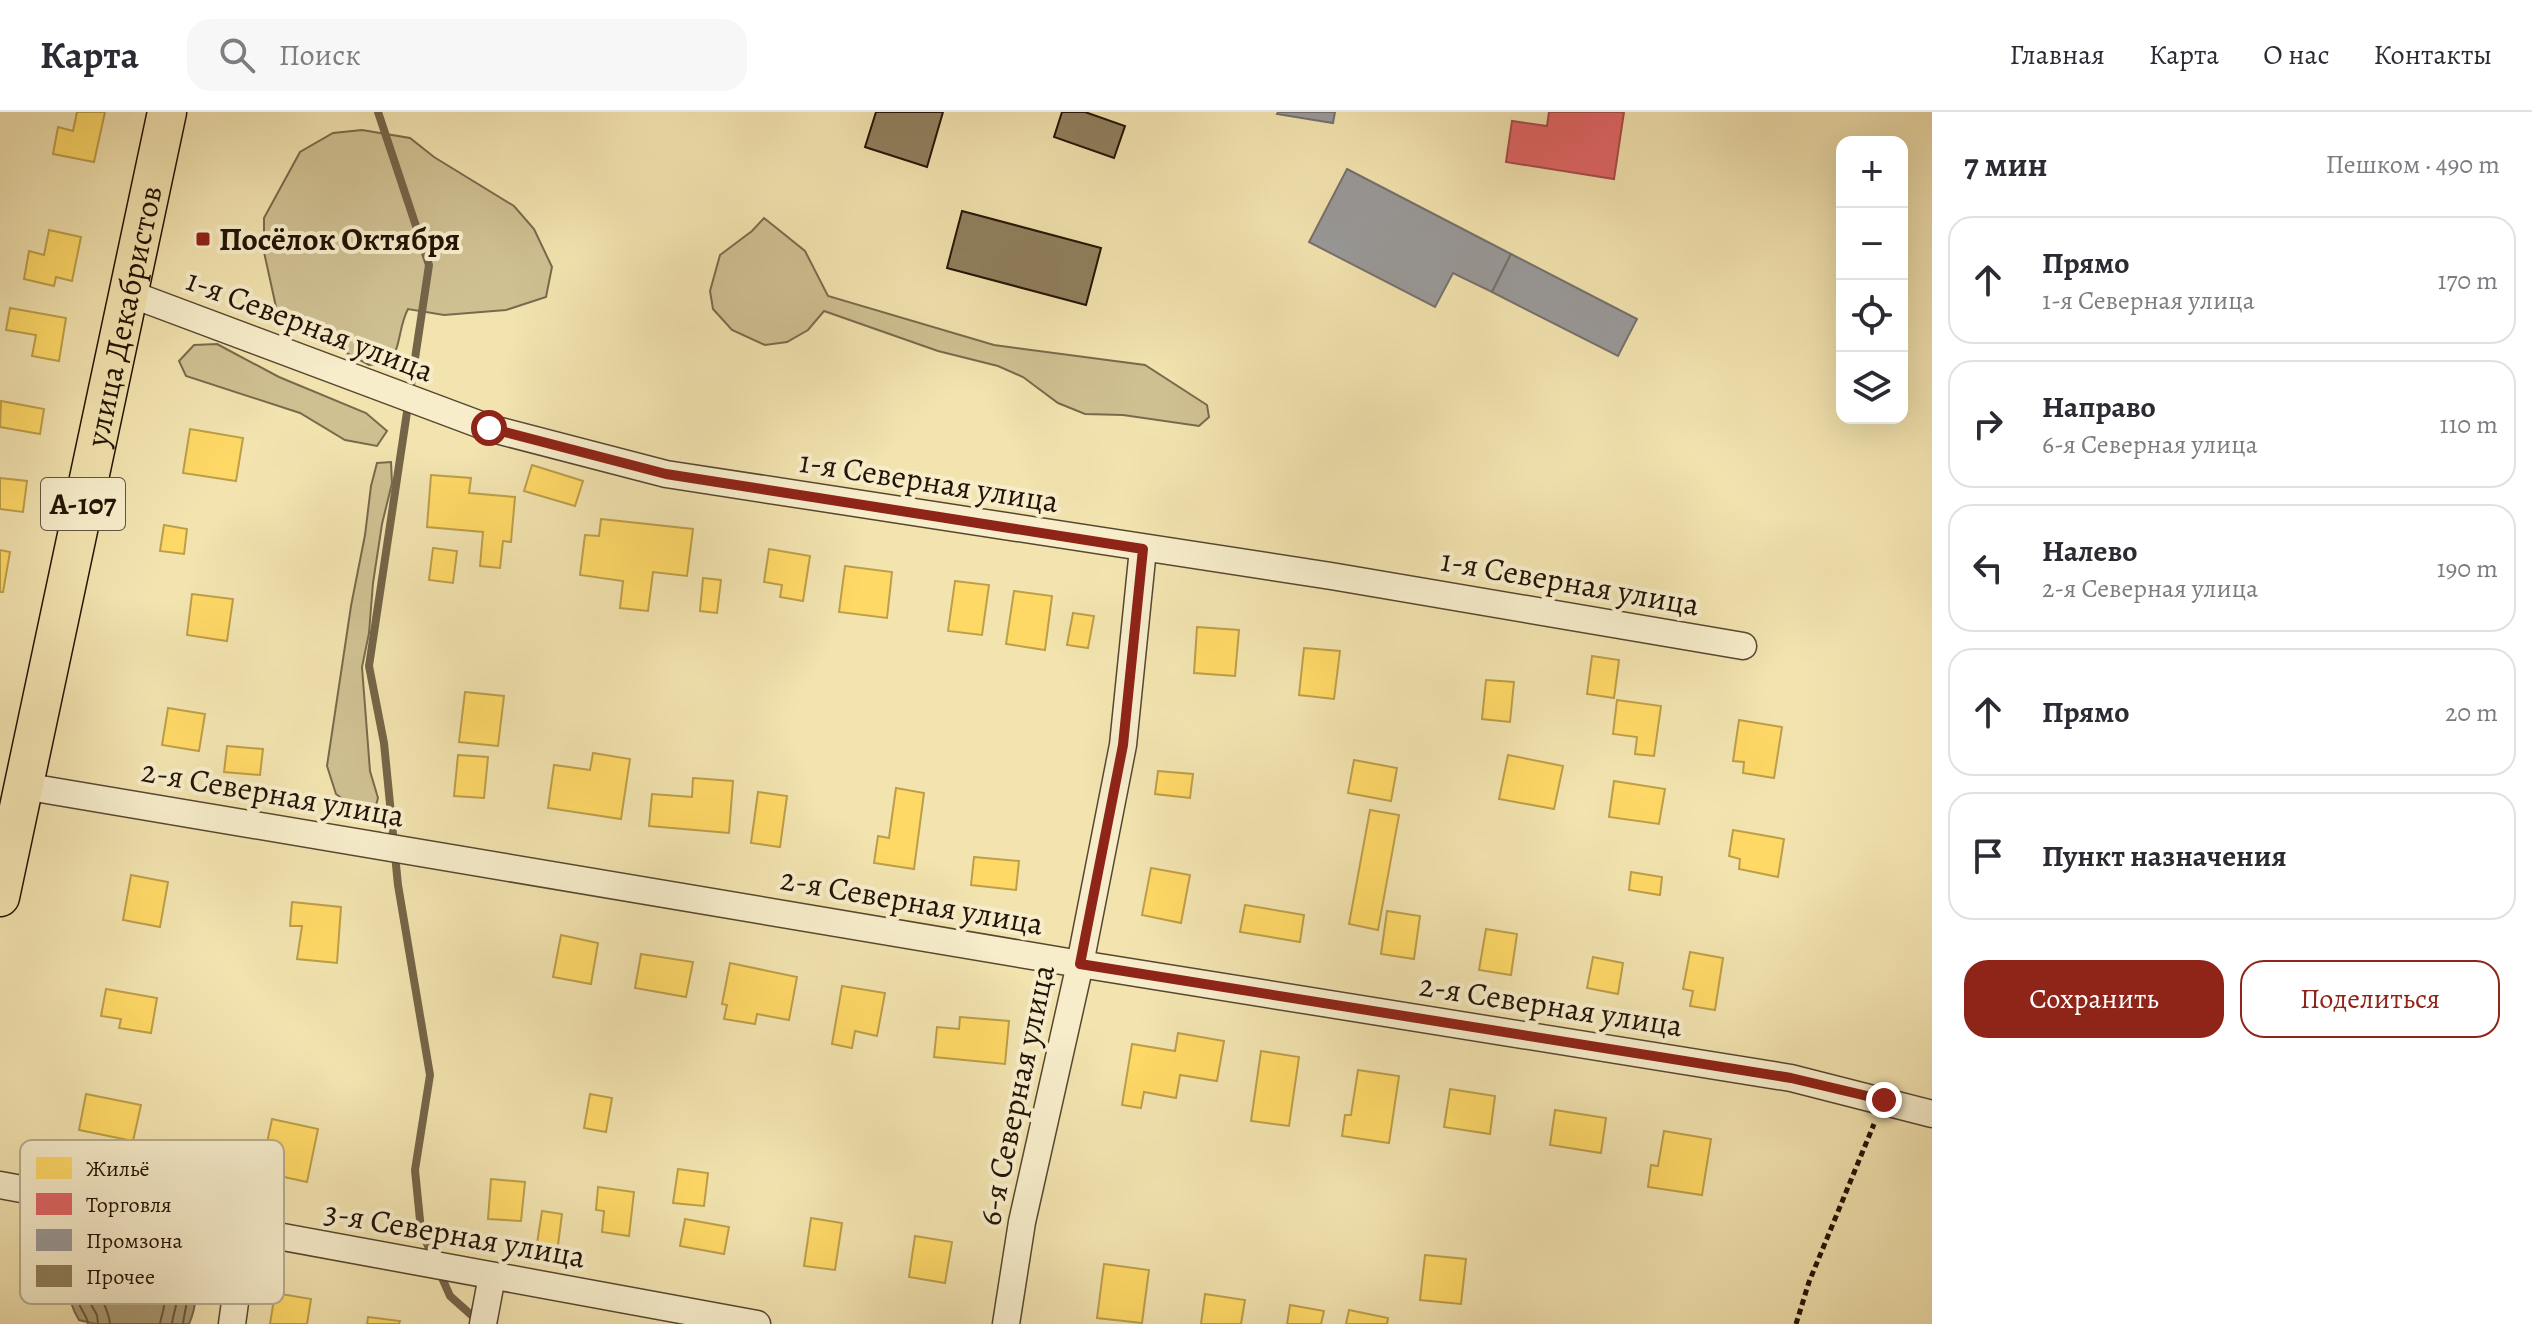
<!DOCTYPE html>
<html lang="ru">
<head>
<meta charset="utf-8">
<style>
  :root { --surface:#fff; --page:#f7f7f7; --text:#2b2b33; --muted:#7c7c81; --line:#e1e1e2; --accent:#8f2418 }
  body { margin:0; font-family:Alegreya,serif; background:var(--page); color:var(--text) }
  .controls { position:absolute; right:24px; top:24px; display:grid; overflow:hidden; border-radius:16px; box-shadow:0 8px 32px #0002 }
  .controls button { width:72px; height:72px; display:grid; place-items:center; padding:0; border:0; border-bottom:2px solid var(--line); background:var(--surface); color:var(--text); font:40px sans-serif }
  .stop { position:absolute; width:24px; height:24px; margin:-18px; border:6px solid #8f2418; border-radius:50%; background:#fff }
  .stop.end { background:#8f2418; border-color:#fff; box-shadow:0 2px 8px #0008 }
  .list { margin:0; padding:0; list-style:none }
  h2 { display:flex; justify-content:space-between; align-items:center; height:104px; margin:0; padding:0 32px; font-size:34px }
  h2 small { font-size:26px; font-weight:400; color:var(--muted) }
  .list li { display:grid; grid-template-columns:52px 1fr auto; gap:24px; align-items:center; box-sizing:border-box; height:128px; margin:0 16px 16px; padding:0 16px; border:2px solid var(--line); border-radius:24px }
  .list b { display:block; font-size:30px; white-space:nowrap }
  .list p { margin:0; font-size:26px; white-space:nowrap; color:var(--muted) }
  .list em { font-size:26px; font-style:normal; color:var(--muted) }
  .actions { display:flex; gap:16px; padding:24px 32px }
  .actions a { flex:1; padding:18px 0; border:2px solid var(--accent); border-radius:24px; text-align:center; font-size:28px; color:var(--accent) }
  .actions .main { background:var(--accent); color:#fff }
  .icon { flex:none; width:44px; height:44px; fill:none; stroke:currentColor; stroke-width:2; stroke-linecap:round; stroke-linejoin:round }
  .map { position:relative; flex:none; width:1932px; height:1212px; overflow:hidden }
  header { display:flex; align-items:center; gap:48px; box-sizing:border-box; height:112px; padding:0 40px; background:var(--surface); border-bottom:2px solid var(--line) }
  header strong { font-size:38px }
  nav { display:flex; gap:44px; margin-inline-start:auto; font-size:28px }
  .search { width:560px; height:72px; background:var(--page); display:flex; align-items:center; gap:20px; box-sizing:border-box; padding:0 28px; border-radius:24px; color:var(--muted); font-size:30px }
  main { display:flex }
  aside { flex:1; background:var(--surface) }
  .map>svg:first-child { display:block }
  .green { fill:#cfc092; stroke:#796a4c; stroke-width:2 }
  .water { fill:#ac9c75; stroke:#756548; stroke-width:2 }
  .homes { fill:#ffd966; stroke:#bd9e49; stroke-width:2 }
  .shops { fill:#e06666; stroke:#a74d49; stroke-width:2 }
  .industry { fill:#999; stroke:#76716d; stroke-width:2 }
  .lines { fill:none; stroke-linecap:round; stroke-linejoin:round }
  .shore { stroke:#68583d; stroke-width:2 }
  .stream { stroke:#756548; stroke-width:8 }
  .building { fill:#8f7f5d; stroke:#231305; stroke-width:2 }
  .minor-casing { stroke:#574730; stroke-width:29 }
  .highway-casing { stroke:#231305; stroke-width:41 }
  .path { stroke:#231305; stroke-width:5; stroke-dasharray:6 4; stroke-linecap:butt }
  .minor { stroke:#f7edcb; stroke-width:26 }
  .highway { stroke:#f2e3af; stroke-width:38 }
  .route { stroke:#8f2418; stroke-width:10 }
  .poi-dot { fill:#8f2418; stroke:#f7edcb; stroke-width:3 }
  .labels { text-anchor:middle; stroke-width:8; stroke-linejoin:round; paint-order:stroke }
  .shield { fill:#f7edcb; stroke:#635440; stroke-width:2 }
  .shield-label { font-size:30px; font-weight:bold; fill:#231305 }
  .poi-label { font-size:32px; font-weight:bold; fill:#231305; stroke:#f7edcb; text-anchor:start }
  .street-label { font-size:32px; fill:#231305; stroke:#f7edcb }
  .key { fill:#f7edcb; stroke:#b7ac90; stroke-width:2 }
  .key-label { font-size:22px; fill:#231305 }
</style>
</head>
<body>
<header>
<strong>Карта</strong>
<div class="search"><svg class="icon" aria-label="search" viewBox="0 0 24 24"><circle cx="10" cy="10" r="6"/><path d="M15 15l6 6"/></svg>Поиск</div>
<nav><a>Главная</a><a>Карта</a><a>О нас</a><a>Контакты</a></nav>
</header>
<main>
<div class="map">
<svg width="1932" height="1212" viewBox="0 0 1932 1212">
  <rect width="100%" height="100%" fill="#f2e3af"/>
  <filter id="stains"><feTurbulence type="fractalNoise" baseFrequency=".0025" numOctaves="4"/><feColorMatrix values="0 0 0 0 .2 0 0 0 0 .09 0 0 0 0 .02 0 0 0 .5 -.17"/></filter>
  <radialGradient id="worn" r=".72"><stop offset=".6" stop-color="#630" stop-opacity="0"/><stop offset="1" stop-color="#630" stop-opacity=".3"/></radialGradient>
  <!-- green -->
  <g class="green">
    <path d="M362,18L410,26L434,45L514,94L534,117L552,155L546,185L506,198L444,203L408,197C398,216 402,233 389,251L369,253L278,204L264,140V106L300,40L333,21Z"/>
    <path d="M764,106L805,139L828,184L994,233L1145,253L1207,293L1209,305L1199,314L1123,303L1085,302L1058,291L1023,265L998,254L938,239L824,199L808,218L787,230L765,233L732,218L713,197L710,179L720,143L752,119Z"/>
    <path d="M217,232L279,265L366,301L387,319L377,334L345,328L300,301L186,264L179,249L194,233Z"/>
    <path d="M391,350L392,371L382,412L373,471L369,521L362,555L370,659L378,686L374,700L361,701L336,682L327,654L351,494L365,423L371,374L377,351Z"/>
  </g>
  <!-- water -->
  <path class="water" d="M83,1138C128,1140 220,1140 189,1212H96L79,1208C64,1183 66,1161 83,1138Z"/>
  <!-- homes -->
  <g class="homes">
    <path d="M77,0H105L94,50L53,42L58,15L73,19Z"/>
    <path d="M49,118L81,125L72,169L56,165L54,174L24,167L29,139L44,143Z"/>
    <path d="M10,196L66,206L59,249L32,244L36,223L6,218Z"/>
    <path d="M1,289L44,297L40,322L0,315Z"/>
    <path d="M190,317L243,326L236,369L183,361Z"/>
    <path d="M532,353L583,369L575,394L524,379Z"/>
    <path d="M431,363L471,366L469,381L515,385L511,430L503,429L500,456L480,454L483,420L427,415Z"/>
    <path d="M0,366L27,369L23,400L0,397Z"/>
    <path d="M601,407L693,417L687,464L653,460L648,499L620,496L623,469L580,463L585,423L599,424Z"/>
    <path d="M164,413L187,417L184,442L160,439Z"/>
    <path d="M433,436L457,439L453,471L429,468Z"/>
    <path d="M769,437L810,444L803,489L780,485L782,473L764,470Z"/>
    <path d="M0,438L10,440L3,480H0Z"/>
    <path d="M845,454L892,460L887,506L839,500Z"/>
    <path d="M703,466L721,468L717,501L700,499Z"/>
    <path d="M955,469L989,473L982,523L948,519Z"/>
    <path d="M1014,479L1052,484L1045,538L1006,532Z"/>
    <path d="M192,482L233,487L227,529L187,523Z"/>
    <path d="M1073,501L1094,504L1088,536L1067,533Z"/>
    <path d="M1197,515L1239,518L1235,564L1194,561Z"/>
    <path d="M1304,536L1340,539L1334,587L1299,583Z"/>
    <path d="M1592,544L1619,548L1614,586L1587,582Z"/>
    <path d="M1486,568L1514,570L1510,610L1482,607Z"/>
    <path d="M465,580L504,584L498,634L459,630Z"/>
    <path d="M1617,588L1661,594L1654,644L1635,642L1637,625L1613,622Z"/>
    <path d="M168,596L205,602L199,639L162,633Z"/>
    <path d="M1739,608L1782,615L1774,666L1743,661L1744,650L1733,649Z"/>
    <path d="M227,634L263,637L260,663L224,660Z"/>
    <path d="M593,641L630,647L621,707L548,696L554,653L590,658Z"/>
    <path d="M458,643L488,645L484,686L454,684Z"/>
    <path d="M1508,643L1563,654L1554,697L1499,687Z"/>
    <path d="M1354,648L1397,656L1391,689L1348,681Z"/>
    <path d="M1158,659L1193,662L1190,686L1155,682Z"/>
    <path d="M693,666L733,669L729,721L649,714L652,682L692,685Z"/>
    <path d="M1614,669L1665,677L1659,712L1609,705Z"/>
    <path d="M896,676L924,681L914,757L874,751L878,724L889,726Z"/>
    <path d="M758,680L787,684L780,735L751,731Z"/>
    <path d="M1370,698L1399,703L1378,818L1349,812Z"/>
    <path d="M1733,718L1784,727L1778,765L1739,757L1740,747L1729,744Z"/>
    <path d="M974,745L1019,749L1016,778L971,773Z"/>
    <path d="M1151,756L1190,763L1181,811L1142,803Z"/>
    <path d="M1631,760L1662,765L1660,783L1629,778Z"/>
    <path d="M131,763L168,770L160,815L123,808Z"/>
    <path d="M292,790L341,795L337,851L297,847L302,814H290Z"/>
    <path d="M1245,793L1304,803L1300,830L1240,820Z"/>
    <path d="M1387,799L1420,804L1414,847L1381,842Z"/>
    <path d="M1486,817L1517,822L1511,863L1479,858Z"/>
    <path d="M561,823L598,831L591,872L553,865Z"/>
    <path d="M1690,840L1723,846L1715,898L1690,894L1693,879L1683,877Z"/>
    <path d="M641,842L693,850L686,885L635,876Z"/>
    <path d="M1593,845L1623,851L1618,882L1587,876Z"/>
    <path d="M730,851L797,865L789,908L757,902L755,912L724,907L727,893L722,892Z"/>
    <path d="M842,874L885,881L877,924L855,919L852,936L832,932Z"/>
    <path d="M106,877L157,886L151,921L119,916L121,907L101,904Z"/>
    <path d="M960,905L1009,909L1005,952L934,945L937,915L959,917Z"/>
    <path d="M1178,921L1224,929L1217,969L1180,963L1176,986L1144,980L1141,996L1122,993L1132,932L1175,939Z"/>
    <path d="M1261,939L1299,945L1289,1014L1251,1009Z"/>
    <path d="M1358,958L1399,964L1389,1031L1342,1024L1345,1003H1351Z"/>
    <path d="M1450,977L1495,984L1490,1022L1444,1015Z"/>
    <path d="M86,982L141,993L133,1029L79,1018Z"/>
    <path d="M590,982L612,986L606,1020L584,1016Z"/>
    <path d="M1555,998L1606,1006L1601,1041L1550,1033Z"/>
    <path d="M272,1007L318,1017L307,1070L261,1060Z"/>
    <path d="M1664,1019L1711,1027L1702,1083L1648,1075L1651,1053L1658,1054Z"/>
    <path d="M678,1057L708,1061L704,1094L673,1091Z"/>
    <path d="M491,1067L525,1070L521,1109L488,1107Z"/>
    <path d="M598,1075L634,1080L629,1124L602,1120L604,1099L596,1098Z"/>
    <path d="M542,1099L562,1102L557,1141L536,1138Z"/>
    <path d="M811,1106L842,1111L835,1158L804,1154Z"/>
    <path d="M685,1107L729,1115L724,1142L680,1134Z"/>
    <path d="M915,1124L952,1130L945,1171L909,1165Z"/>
    <path d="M1425,1143L1466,1147L1461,1192L1420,1188Z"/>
    <path d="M1104,1152L1149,1158L1142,1211L1097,1206Z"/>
    <path d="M275,1181L311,1187L307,1212H270Z"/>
    <path d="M1205,1182L1245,1188L1241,1212H1201Z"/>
    <path d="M1290,1193L1324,1199L1321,1212H1287Z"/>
    <path d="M1349,1198L1388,1206L1387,1212H1346Z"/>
    <path d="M368,1205L400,1209L399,1212H367Z"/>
  </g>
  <!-- shops -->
  <path class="shops" d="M1549,0H1624L1614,67L1506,50L1512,9L1547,14Z"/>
  <!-- industry -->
  <g class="industry">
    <path d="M1278,0H1335L1333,11L1277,2Z"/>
    <path d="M1347,57L1511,142L1492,180L1453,161L1435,195L1309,130Z"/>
    <path d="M1511,142L1637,207L1618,244L1492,180Z"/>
  </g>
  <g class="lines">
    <!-- shore -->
    <g class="shore">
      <path d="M88,1212C87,1204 83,1201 80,1194C74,1179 76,1157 88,1146C112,1148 174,1147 185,1174C190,1187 184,1200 183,1212"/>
      <path d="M98,1212L97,1203L89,1189L87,1177L89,1160L93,1157C112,1158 170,1158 176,1180C179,1191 173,1201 172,1212"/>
      <path d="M110,1212C109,1197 99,1187 99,1172L103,1169C116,1170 160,1171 164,1186C166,1194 161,1204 160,1212"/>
    </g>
    <!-- stream -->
    <path class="stream" d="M378,0L429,153L369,554L384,631L398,773L430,963L415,1058L421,1118L450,1184L478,1209"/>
  </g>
  <!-- building -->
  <g class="building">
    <path d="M876,0H943L927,55L865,35Z"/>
    <path d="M1062,0H1085L1125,14L1114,46L1054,25Z"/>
    <path d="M962,99L1101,136L1086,193L947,156Z"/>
  </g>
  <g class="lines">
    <defs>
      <g id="minor">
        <path d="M128,181L489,316L666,362L1331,464L1743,534"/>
        <path d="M23,674L1080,852L1791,966L1932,1002"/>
        <path d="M0,1073L757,1212"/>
        <path d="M232,1212L245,1118"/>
        <path d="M483,1212L492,1164"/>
        <path d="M1006,1212L1022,1110L1080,852L1123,633L1143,437"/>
      </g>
      <g id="highway">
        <path id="s1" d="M0,785L167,0"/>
      </g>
    </defs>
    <!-- minor casing -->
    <use href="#minor" class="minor-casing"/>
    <!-- highway casing -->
    <use href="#highway" class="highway-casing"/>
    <!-- path -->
    <path class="path" d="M1796,1212L1809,1170L1874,1012"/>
    <!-- minor -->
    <use href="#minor" class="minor"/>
    <!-- highway -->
    <use href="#highway" class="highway"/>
  </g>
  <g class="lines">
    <!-- route -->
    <path class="route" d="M489,316L666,362L1143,437L1123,633L1080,852L1791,966L1884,988"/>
  </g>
  <!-- markers -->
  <rect class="poi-dot" x="195" y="119" width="16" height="16" rx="4"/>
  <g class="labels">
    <!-- shield labels -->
    <rect class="shield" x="41" y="366" width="84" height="52" rx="6"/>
    <g class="shield-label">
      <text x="83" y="402">А-107</text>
    </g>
    <!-- poi labels -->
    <g class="poi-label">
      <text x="219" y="138">Посёлок Октября</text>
    </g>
    <!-- street labels -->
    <g class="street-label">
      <text dy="11" stroke="none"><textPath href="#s1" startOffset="594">улица Декабристов</textPath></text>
      <text transform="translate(310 213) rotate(21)" y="11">1-я Северная улица</text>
      <text transform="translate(929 369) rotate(9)" y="11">1-я Северная улица</text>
      <text transform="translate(1570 470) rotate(10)" y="11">1-я Северная улица</text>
      <text transform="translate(273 681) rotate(10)" y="11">2-я Северная улица</text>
      <text transform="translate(912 789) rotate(10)" y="11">2-я Северная улица</text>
      <text transform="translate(1551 893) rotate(9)" y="11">2-я Северная улица</text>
      <text transform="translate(1016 983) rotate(-78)" y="11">6-я Северная улица</text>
      <text transform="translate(455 1122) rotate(10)" y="11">3-я Северная улица</text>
    </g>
  </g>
  <!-- legend -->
  <rect x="20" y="1028" width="264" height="164" rx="12" class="key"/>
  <rect x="36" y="1045" width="36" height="22" fill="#ffd966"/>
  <rect x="36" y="1081" width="36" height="22" fill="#e06666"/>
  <rect x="36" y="1117" width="36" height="22" fill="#999"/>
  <rect x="36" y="1153" width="36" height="22" fill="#8f7f5d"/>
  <g class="key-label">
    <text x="86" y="1064">Жильё</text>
    <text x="86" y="1100">Торговля</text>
    <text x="86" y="1136">Промзона</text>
    <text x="86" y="1172">Прочее</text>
  </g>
  <rect width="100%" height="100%" filter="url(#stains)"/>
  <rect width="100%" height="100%" fill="url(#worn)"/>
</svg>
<div class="controls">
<button>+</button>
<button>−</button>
<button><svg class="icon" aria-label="locate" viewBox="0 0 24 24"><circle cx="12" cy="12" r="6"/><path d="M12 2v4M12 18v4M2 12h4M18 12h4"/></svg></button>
<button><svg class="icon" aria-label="layers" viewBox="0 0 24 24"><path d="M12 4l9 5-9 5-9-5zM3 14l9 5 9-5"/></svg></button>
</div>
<div class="stop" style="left:489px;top:316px"></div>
<div class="stop end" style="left:1884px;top:988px"></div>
</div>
<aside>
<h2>7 мин<small>Пешком · 490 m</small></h2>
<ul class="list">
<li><svg class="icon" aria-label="ahead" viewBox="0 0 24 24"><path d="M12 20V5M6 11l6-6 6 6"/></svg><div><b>Прямо</b><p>1-я Северная улица</p></div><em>170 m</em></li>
<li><svg class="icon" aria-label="right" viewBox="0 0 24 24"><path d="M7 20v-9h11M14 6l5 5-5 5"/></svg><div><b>Направо</b><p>6-я Северная улица</p></div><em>110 m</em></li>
<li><svg class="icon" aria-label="left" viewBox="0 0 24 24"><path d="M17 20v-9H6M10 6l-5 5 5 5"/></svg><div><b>Налево</b><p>2-я Северная улица</p></div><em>190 m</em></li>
<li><svg class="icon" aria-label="ahead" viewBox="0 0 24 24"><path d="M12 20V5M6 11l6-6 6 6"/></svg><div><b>Прямо</b></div><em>20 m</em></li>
<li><svg class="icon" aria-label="arrive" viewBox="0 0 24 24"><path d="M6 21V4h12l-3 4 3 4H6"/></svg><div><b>Пункт назначения</b></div></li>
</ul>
<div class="actions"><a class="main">Сохранить</a><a>Поделиться</a></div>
</aside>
</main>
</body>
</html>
